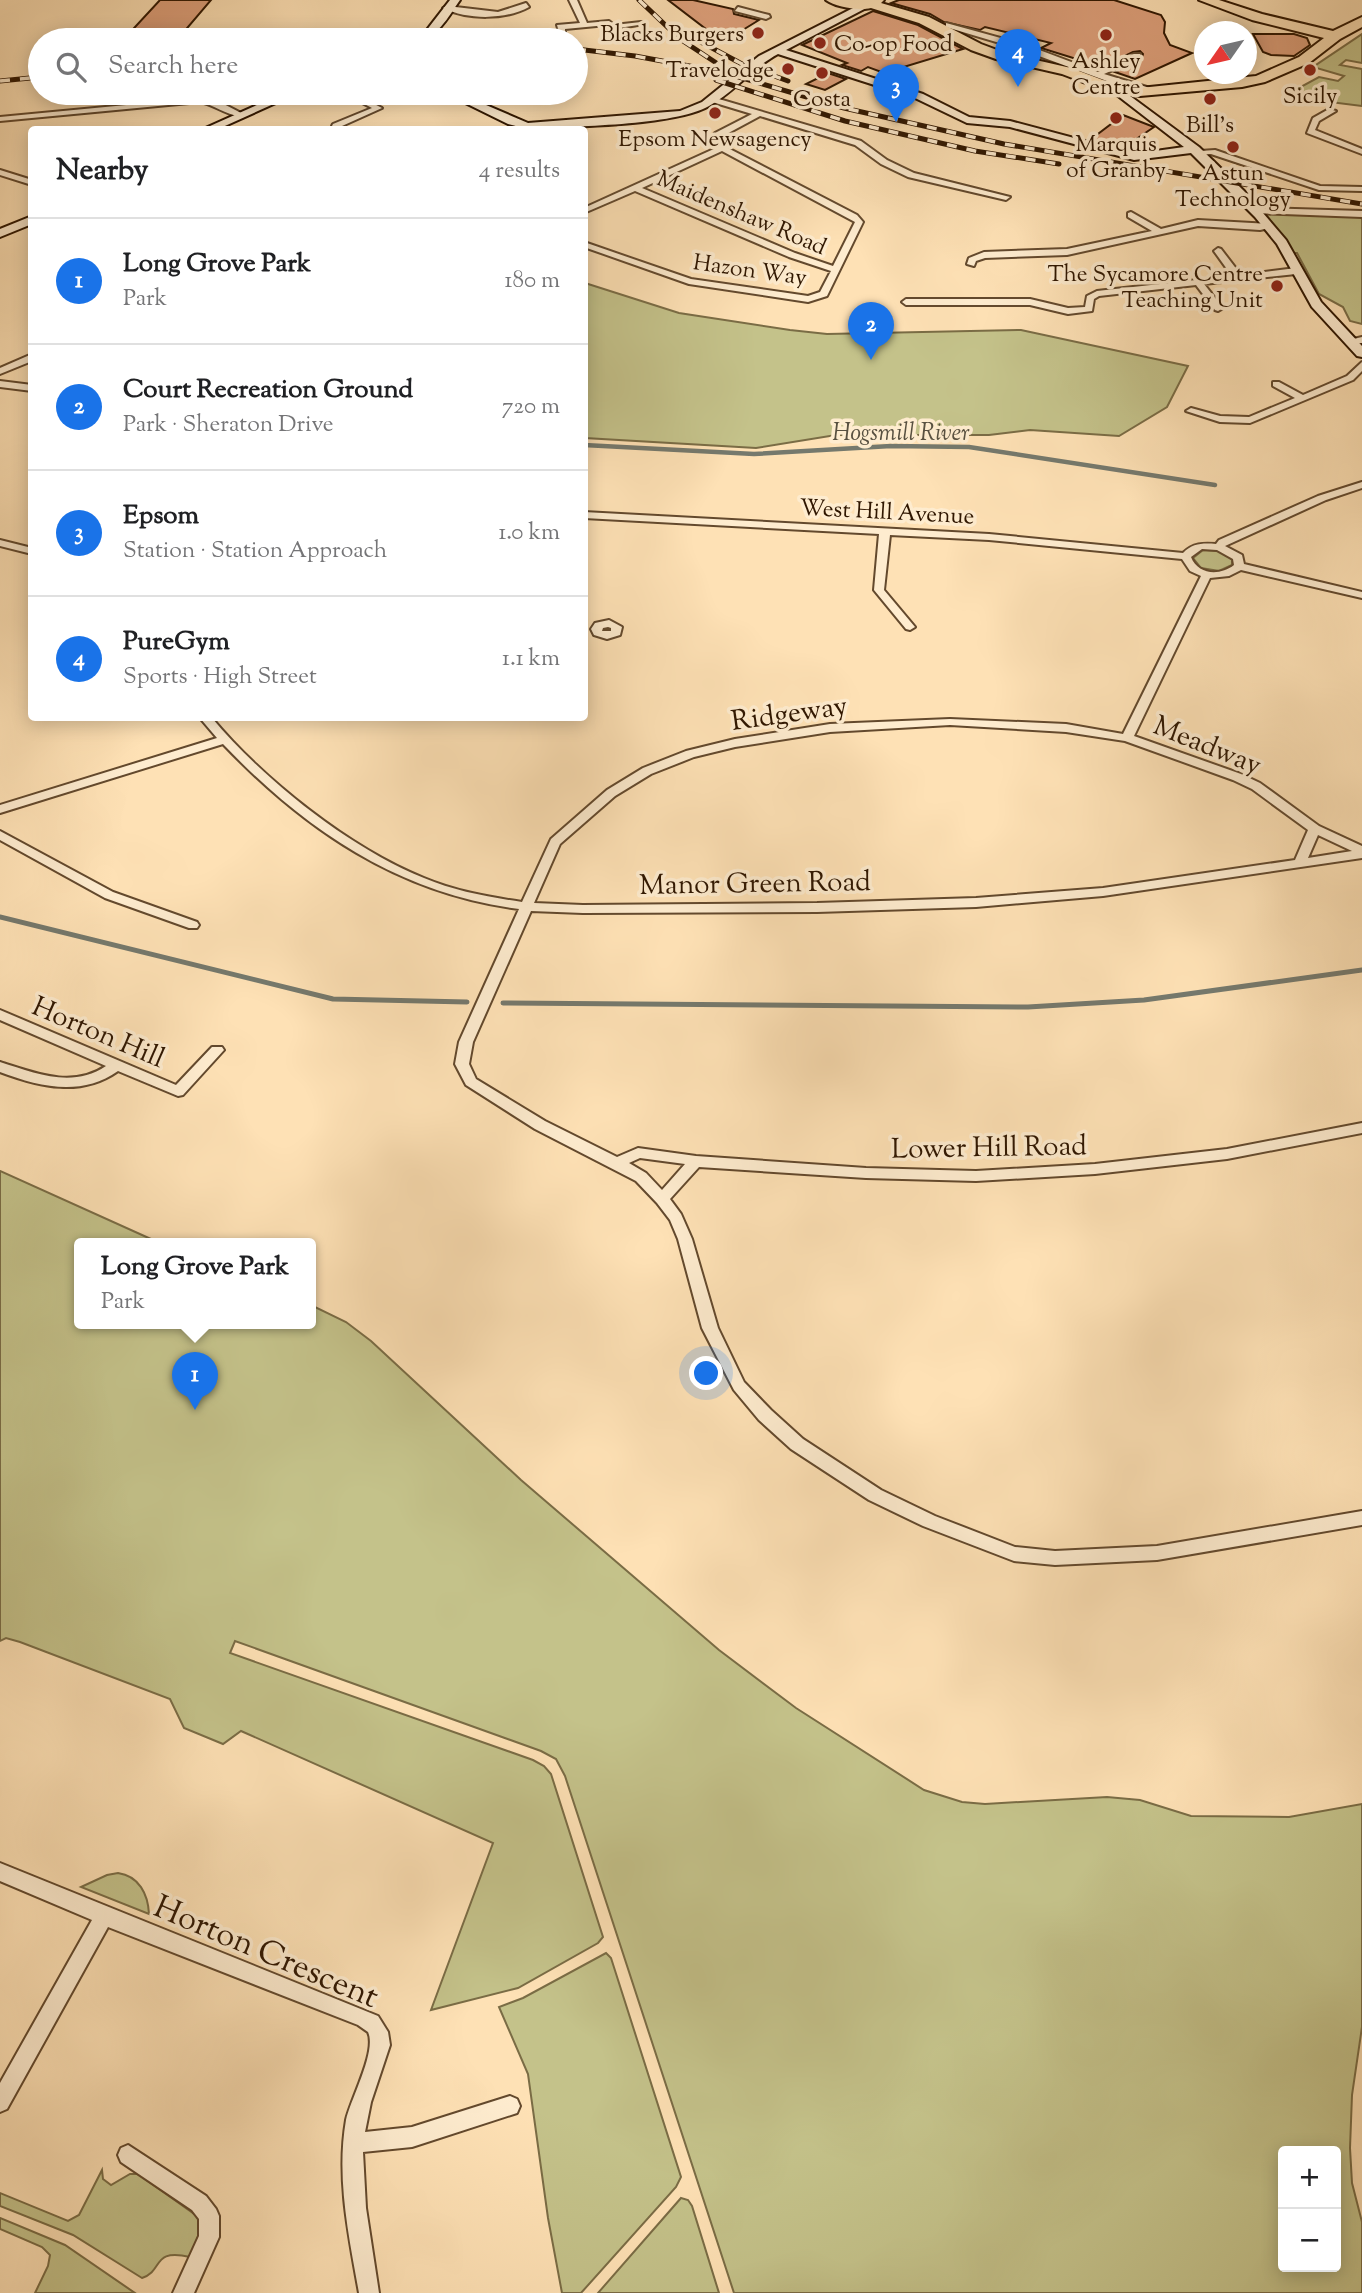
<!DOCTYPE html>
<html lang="en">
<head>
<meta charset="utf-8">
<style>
  :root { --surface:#fff; --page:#f2f2f2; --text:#202124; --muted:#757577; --line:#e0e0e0; --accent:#1a73e8 }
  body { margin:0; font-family:"Sorts Mill Goudy",serif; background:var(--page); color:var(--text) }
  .controls { position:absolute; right:21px; bottom:21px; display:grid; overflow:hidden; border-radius:7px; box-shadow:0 4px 18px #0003 }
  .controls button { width:63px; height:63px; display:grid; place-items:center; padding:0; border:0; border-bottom:2px solid var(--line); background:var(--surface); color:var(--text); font:35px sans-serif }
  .compass { position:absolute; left:1194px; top:21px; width:63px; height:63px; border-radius:50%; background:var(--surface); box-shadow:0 4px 18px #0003; rotate:236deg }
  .you { position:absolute; left:707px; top:1374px; width:24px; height:24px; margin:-18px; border:5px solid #fff; border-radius:50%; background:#1a73e8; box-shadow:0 0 0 10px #1a73e833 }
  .badge { display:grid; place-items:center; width:46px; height:46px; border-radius:50%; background:var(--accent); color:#fff; font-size:23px; font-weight:700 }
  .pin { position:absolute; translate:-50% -58px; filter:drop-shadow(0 2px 4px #0008) }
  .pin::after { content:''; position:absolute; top:37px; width:24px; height:21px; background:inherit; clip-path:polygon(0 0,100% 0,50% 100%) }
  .popup { position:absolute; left:74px; top:1238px; width:242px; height:91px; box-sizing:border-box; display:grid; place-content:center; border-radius:7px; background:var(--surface); filter:drop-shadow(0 2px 5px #0005); font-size:23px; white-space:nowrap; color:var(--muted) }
  .popup b { font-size:26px; color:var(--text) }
  .popup::after { content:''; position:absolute; left:50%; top:100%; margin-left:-14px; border:14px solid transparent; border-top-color:var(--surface) }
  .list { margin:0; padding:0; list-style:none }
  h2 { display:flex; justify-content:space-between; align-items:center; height:91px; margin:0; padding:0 28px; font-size:30px }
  h2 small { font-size:23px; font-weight:400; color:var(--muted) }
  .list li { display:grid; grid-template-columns:46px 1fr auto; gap:21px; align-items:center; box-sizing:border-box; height:126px; padding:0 28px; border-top:2px solid var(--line) }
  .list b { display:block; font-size:26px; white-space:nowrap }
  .list p { margin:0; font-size:23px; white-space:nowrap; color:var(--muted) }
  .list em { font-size:23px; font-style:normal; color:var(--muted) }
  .icon { flex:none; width:38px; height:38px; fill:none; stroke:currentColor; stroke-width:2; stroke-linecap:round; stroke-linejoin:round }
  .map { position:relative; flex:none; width:1362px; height:2293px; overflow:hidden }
  .search { position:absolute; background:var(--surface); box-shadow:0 4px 18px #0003; left:28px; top:28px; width:560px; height:77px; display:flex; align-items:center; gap:18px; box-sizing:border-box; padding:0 24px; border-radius:38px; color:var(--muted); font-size:26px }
  .panel { position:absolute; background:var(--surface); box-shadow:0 4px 18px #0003; left:28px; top:126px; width:560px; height:595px; border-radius:7px }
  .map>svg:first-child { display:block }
  .green { fill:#c4c28a; stroke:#7a6c45; stroke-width:2; fill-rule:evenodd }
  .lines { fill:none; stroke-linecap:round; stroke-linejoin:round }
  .stream-far1 { stroke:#75796d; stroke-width:4.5 }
  .stream { stroke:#75796d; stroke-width:5 }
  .building { fill:#dea07b; stroke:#2f1600; stroke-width:2 }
  .street-casing { stroke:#63492d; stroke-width:4 }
  .secondary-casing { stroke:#2f1600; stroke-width:4 }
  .highway-casing { stroke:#2f1600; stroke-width:4 }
  .street { fill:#feeccf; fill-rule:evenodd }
  .secondary { fill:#feeccf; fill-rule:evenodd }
  .highway { fill:#fee1b5; fill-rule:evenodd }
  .rail-casing { stroke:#2f1600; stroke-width:5 }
  .rail { stroke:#feeccf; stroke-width:3.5; stroke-dasharray:10; stroke-linecap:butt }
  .poi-dot { fill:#8f2418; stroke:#feeccf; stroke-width:2.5 }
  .labels { text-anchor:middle; stroke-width:7; stroke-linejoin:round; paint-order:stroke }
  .far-poi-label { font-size:23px; fill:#2f1600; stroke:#feeccf }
  .far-street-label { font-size:23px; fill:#2f1600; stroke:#feeccf }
  .far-water-label { font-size:24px; font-style:italic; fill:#585040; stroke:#feeccf }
  .street-label { font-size:28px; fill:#2f1600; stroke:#feeccf }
  .near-street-label { font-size:33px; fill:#2f1600; stroke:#feeccf }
</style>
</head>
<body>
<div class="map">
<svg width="1362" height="2293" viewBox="0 0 1362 2293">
  <rect width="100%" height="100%" fill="#fee1b5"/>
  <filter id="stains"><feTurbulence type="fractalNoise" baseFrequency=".00286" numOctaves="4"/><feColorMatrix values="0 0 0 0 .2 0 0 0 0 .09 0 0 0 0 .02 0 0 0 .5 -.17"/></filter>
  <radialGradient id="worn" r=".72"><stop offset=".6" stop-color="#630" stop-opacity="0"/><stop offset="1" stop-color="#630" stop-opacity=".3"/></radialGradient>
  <!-- green -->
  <g class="green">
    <path d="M1362,34V63L1346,60L1340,65L1362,69V106L1290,97L1295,90L1319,77L1338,81L1344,76L1313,67Z"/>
    <path d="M1265,213L1362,217V324L1350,321L1343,307L1319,294L1297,253H1293Z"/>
    <path d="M585,283L679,313L790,330L827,334L1021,330L1188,366L1167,407L1119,436L1030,430L989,435H836L756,448L585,438Z"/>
    <path d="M1203,550L1220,551L1232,559V565L1219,571L1201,568L1193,558Z"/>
    <path d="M0,1171L162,1244H80V1324H310L311,1305L346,1322L371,1341L521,1480L719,1650L796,1708L924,1790L962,1802L985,1804L1107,1797L1140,1800L1191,1816L1289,1817L1362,1804V2027L1352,2095L1350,2148L1352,2183L1362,2222V2293H734L565,1776L556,1759L541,1751L235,1641L230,1653L533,1760L544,1766L551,1774L603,1937L598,1943L518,1988L431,2010L493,1843L241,1731L223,1744L184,1728L170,1699L20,1642L6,1638L0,1641ZM1336,2151V2267H1283V2151Z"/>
    <path d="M118,1873C139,1876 148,1894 149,1914L81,1887L107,1875Z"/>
    <path d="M606,1953L611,1958L681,2177L676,2187L581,2293H562L548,2218L528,2074L499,2007L523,1998Z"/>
    <path d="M102,2170L103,2179L111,2185L130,2174H138L197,2216L201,2229L190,2257C151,2248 164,2271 142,2278L73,2235L0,2206V2193L68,2221L79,2215Z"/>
    <path d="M681,2198L688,2200L692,2206L719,2293H598Z"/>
    <path d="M0,2218L65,2245L135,2293H35L48,2266L50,2255L42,2247L0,2229Z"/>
  </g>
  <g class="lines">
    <!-- stream-far1 -->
    <path class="stream-far1" d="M584,445L754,454L891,446L969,447L1215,485"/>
    <!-- stream -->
    <g class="stream">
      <path d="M0,917L333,999L467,1002"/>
      <path d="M503,1003L1028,1007L1144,1000L1362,970"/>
    </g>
  </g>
  <!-- building -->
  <g class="building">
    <path d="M160,0H211L177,40H123Z"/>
    <path d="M668,0H693L733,9L734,14L759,20L733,36L706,29Z"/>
    <path d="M899,0H1114L1161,15L1165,22L1164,33L1170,45L1192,53L1135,79L1115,72L1141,60L1143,54L1140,51L1133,52L1102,67L1041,48L1051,43L985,27L980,30L944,22L930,14L891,3Z"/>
    <path d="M873,11L918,25L963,49L884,73L868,67L861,71L842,65L847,63L802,45Z"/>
    <path d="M1253,34H1294L1307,38L1310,45L1294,56L1271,55L1263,52Z"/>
    <path d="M828,73L846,79L825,90L806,84Z"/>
    <path d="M1123,115L1154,127L1123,148L1090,140Z"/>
  </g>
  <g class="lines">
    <defs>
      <g id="street">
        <path d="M569,0H577L587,23L609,21L614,25L641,22L645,24L612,29L607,25L565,29V32H559L557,25L580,23Z"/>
        <path d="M526,3L529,7C505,20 468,20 443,8L447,6L498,12Z"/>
        <path d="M738,7L769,15L770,17L766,19L735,11Z"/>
        <path d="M946,23L1026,45L1098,72L1134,54H1140V58L1104,74L1150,88L1146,90L1115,84L1020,49L946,27Z"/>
        <path d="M343,93H353L382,108L342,126L347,130H336L332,126L333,124L372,108Z"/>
        <path d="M472,93H483L462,101L458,99Z"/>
        <path d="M712,97L861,141L887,160L914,173L1010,197L1006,200L908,177L881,164L855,145L760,116L721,137L720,144L857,215L863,222L827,296L808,302L689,284L584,247V242L691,279L808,296L820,292L831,271L789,257L635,191L584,213V208L716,148L712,145L711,138L715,133L752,114L709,101L708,99ZM722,151L855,222L833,266L795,253L642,188Z"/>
        <path d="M200,98L214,99L245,115C233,120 214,104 200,102L0,121V117Z"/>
        <path d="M1329,109L1336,111L1319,121L1315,130L1362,149V154L1307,133L1313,118Z"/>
        <path d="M520,123L524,125L518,130H507Z"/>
        <path d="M1215,150L1320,186L1362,187V191L1319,190L1211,154L1200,155L1196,153L1200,151Z"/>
        <path d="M0,170L32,180V185L0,175Z"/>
        <path d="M1257,208L1362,211V217L1254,213V209Z"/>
        <path d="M1131,212L1161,229L1198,220L1270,224L1274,227L1260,230L1198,226L1067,255L985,258L976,261L974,266L967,264L969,258L984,252L1067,249L1152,231L1128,217V213Z"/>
        <path d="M1218,248L1221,249L1241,275L1296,268L1300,271L1296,274L1204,284L1223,308L1218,311L1215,310L1196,285L1099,296L1094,299L1092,311L1068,314L1030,305H906L902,302L906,299H1030L1068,308L1085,307L1087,296L1097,291L1232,276L1214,251Z"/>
        <path d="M1362,337V343L1350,344L1345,341Z"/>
        <path d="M32,354V361L0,374V368Z"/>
        <path d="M1362,362V371L1353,380L1250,423L1220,422L1186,411L1191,408L1220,416L1249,417L1295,398L1273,386V382H1279L1303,395L1347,376Z"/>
        <path d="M0,381L32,385V391L0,387Z"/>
        <path d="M1362,482V488L1326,500L1225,546L1242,555L1244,564L1362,592V598L1241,570L1229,576L1210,578L1134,736L1241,774L1260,783L1319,826L1362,846V858L1103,896L976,907L817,912L583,913L531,911L473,1042L469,1064L476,1079L545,1121L617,1157L638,1148L696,1156L866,1168L976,1171L1095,1164L1227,1149L1362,1123V1133L1227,1159L1095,1174L976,1181L866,1178L699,1167L670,1199L681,1214L692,1239L718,1328L744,1382L771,1410L803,1439L881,1490L935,1516L1015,1547L1055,1551L1157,1546L1362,1511V1525L1157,1560L1055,1565L1014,1561L923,1526L869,1500L791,1449L759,1420L734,1390L702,1328L678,1239L670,1220L657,1203L636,1181L535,1129L466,1085L455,1064L459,1042L519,909C399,894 305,830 223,744L0,813V805L217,738L200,718H212C263,779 349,848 424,878C455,891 488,897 522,902L551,839L607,790L643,768L686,751L735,739L830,724L950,719L1066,724L1123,734L1201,576L1190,571L1182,559L989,540L890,535L884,590L915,627L910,630L906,629L874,590L879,534L584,518V512L989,534L1183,553C1193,543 1203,543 1216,544L1219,540L1318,496ZM1202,549L1217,550L1233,559L1234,565C1220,576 1198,575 1191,557ZM950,725L1066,732L1125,741L1233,780L1252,789L1308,830L1295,860L1103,888L976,898L817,903L583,905L534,903L560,844L615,796L651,774L694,757L735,747L830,732ZM1318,835L1352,851L1308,858ZM640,1158L685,1164L662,1190L646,1173L629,1163Z"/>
        <path d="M0,540L32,548V554L0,546Z"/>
        <path d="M609,620L622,627L620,635L607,639L594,635L591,629L595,623ZM608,627L611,628V631H602L603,628Z"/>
        <path d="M0,831L113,892L197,922L199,925L197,928H189L105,898L0,840Z"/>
        <path d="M0,1010L176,1085L212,1047H222L224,1050L183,1095L178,1096L118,1071C81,1097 40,1087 0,1072V1062C35,1073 72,1089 106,1066L0,1020Z"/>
        <path d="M0,1863L378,2016L388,2032L390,2045L371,2102L365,2132L412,2127L510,2096L517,2099L520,2106L517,2113L412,2147L363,2152L366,2208L379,2293H359C349,2237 336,2178 346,2120C351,2098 377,2051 368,2032L358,2025L108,1927L7,2109L0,2112V2083L92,1920L0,1881Z"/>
        <path d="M128,2145L206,2196L216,2209L219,2216V2237L194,2293H173L199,2236V2219L192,2210L121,2162L118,2155L121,2148Z"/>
      </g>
      <g id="secondary">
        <path d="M450,0H460C448,17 437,40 414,40L426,31Z"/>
        <path d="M861,4L870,6L786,50L923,94L969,117L1010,121L1134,154L1184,147L1109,89L1118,87L1199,147L1245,192L1286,240L1321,302L1362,346V357L1357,356L1312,307L1277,244L1255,217L1191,153L1134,160L1010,127L967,123L915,98L778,54C752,68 734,92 709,106C675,126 571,126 528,129L508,124L445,93H458L528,123L680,111L702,102L759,56Z"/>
        <path d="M284,93H298L216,130H201Z"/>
        <path d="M32,216V224L0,237V229Z"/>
      </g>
      <path id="highway" d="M826,0H884L881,3L929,17L981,44L1005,53L1071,68L1116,85L1140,88L1256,76L1299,57L1324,38L1252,20L1199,0H1219L1262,14L1333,31L1362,17V27L1340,39L1309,63L1265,82L1242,87L1140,96L1109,92L1062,74L996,59L971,50L919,23L871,8C858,11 836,7 826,0Z"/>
    </defs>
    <!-- street casing -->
    <use href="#street" class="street-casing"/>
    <!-- secondary casing -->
    <use href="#secondary" class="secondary-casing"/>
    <!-- highway casing -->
    <use href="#highway" class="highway-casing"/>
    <!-- street -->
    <use href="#street" class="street"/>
    <!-- secondary -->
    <use href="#secondary" class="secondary"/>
    <!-- highway -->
    <use href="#highway" class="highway"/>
    <defs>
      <g id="rail">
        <path d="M639,0L680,39L724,68"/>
        <path d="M699,41L742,64L788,81"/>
        <path d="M576,49L635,56L722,72L844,108L1004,144L1362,204"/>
        <path d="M716,80L845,121L975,151L1059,164"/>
        <path d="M0,81L40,77"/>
      </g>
    </defs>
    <!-- rail casing -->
    <use href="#rail" class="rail-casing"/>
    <!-- rail -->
    <use href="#rail" class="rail"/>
  </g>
  <!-- markers -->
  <g class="poi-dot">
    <circle cx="758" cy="33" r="7"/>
    <circle cx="1106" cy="35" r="7"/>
    <circle cx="820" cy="43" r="7"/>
    <circle cx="788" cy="69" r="7"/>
    <circle cx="1310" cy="70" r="7"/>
    <circle cx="822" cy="73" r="7"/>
    <circle cx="1210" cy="99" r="7"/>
    <circle cx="715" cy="113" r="7"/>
    <circle cx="1116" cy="118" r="7"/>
    <circle cx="1233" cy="147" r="7"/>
    <circle cx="1277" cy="286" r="7"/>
  </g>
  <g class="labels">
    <!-- far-poi labels -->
    <g class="far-poi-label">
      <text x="744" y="41" text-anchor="end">Blacks Burgers</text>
      <text x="834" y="51" text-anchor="start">Co-op Food</text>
      <text x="1106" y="68">Ashley<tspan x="1106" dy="26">Centre</tspan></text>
      <text x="774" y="77" text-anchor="end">Travelodge</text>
      <text x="1310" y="103">Sicily</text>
      <text x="822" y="106">Costa</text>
      <text x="1210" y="132">Bill's</text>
      <text x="715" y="146">Epsom Newsagency</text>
      <text x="1116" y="151">Marquis<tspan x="1116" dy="26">of Granby</tspan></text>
      <text x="1233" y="180">Astun<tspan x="1233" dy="26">Technology</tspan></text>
      <text x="1263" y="281" text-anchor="end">The Sycamore Centre<tspan x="1263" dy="26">Teaching Unit</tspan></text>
    </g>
    <!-- far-street labels -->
    <g class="far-street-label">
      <text transform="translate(742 212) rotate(23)" y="8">Maidenshaw Road</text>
      <text transform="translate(750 269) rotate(8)" y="8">Hazon Way</text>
      <text transform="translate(887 511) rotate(3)" y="8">West Hill Avenue</text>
    </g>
    <!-- far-water labels -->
    <g class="far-water-label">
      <text x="901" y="440">Hogsmill River</text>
    </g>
    <!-- street labels -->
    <g class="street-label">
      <text transform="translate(789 712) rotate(-8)" y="10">Ridgeway</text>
      <text transform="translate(1208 744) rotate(22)" y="10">Meadway</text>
      <text transform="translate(755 882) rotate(-1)" y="10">Manor Green Road</text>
      <text transform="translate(99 1031) rotate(23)" y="10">Horton Hill</text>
      <text transform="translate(989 1146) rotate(-1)" y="10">Lower Hill Road</text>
    </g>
    <!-- near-street labels -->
    <g class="near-street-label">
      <text transform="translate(267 1950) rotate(23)" y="12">Horton Crescent</text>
    </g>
  </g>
  <rect width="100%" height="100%" filter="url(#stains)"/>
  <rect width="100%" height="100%" fill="url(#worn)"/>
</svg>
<div class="controls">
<button>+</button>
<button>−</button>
</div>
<svg class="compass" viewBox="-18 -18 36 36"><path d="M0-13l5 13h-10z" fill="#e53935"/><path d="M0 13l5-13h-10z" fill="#757577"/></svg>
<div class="you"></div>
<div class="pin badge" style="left:195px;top:1410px">1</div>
<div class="popup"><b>Long Grove Park</b>Park</div>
<div class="pin badge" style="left:871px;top:360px">2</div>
<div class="pin badge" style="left:896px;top:122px">3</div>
<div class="pin badge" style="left:1018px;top:87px">4</div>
<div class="search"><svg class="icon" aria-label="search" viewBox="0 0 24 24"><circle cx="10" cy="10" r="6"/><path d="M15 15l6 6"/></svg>Search here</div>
<section class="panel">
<h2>Nearby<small>4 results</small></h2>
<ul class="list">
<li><span class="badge">1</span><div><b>Long Grove Park</b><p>Park</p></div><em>180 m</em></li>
<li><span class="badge">2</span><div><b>Court Recreation Ground</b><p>Park · Sheraton Drive</p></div><em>720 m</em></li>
<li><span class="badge">3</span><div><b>Epsom</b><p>Station · Station Approach</p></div><em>1.0 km</em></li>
<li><span class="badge">4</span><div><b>PureGym</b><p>Sports · High Street</p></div><em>1.1 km</em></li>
</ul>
</section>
</div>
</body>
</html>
